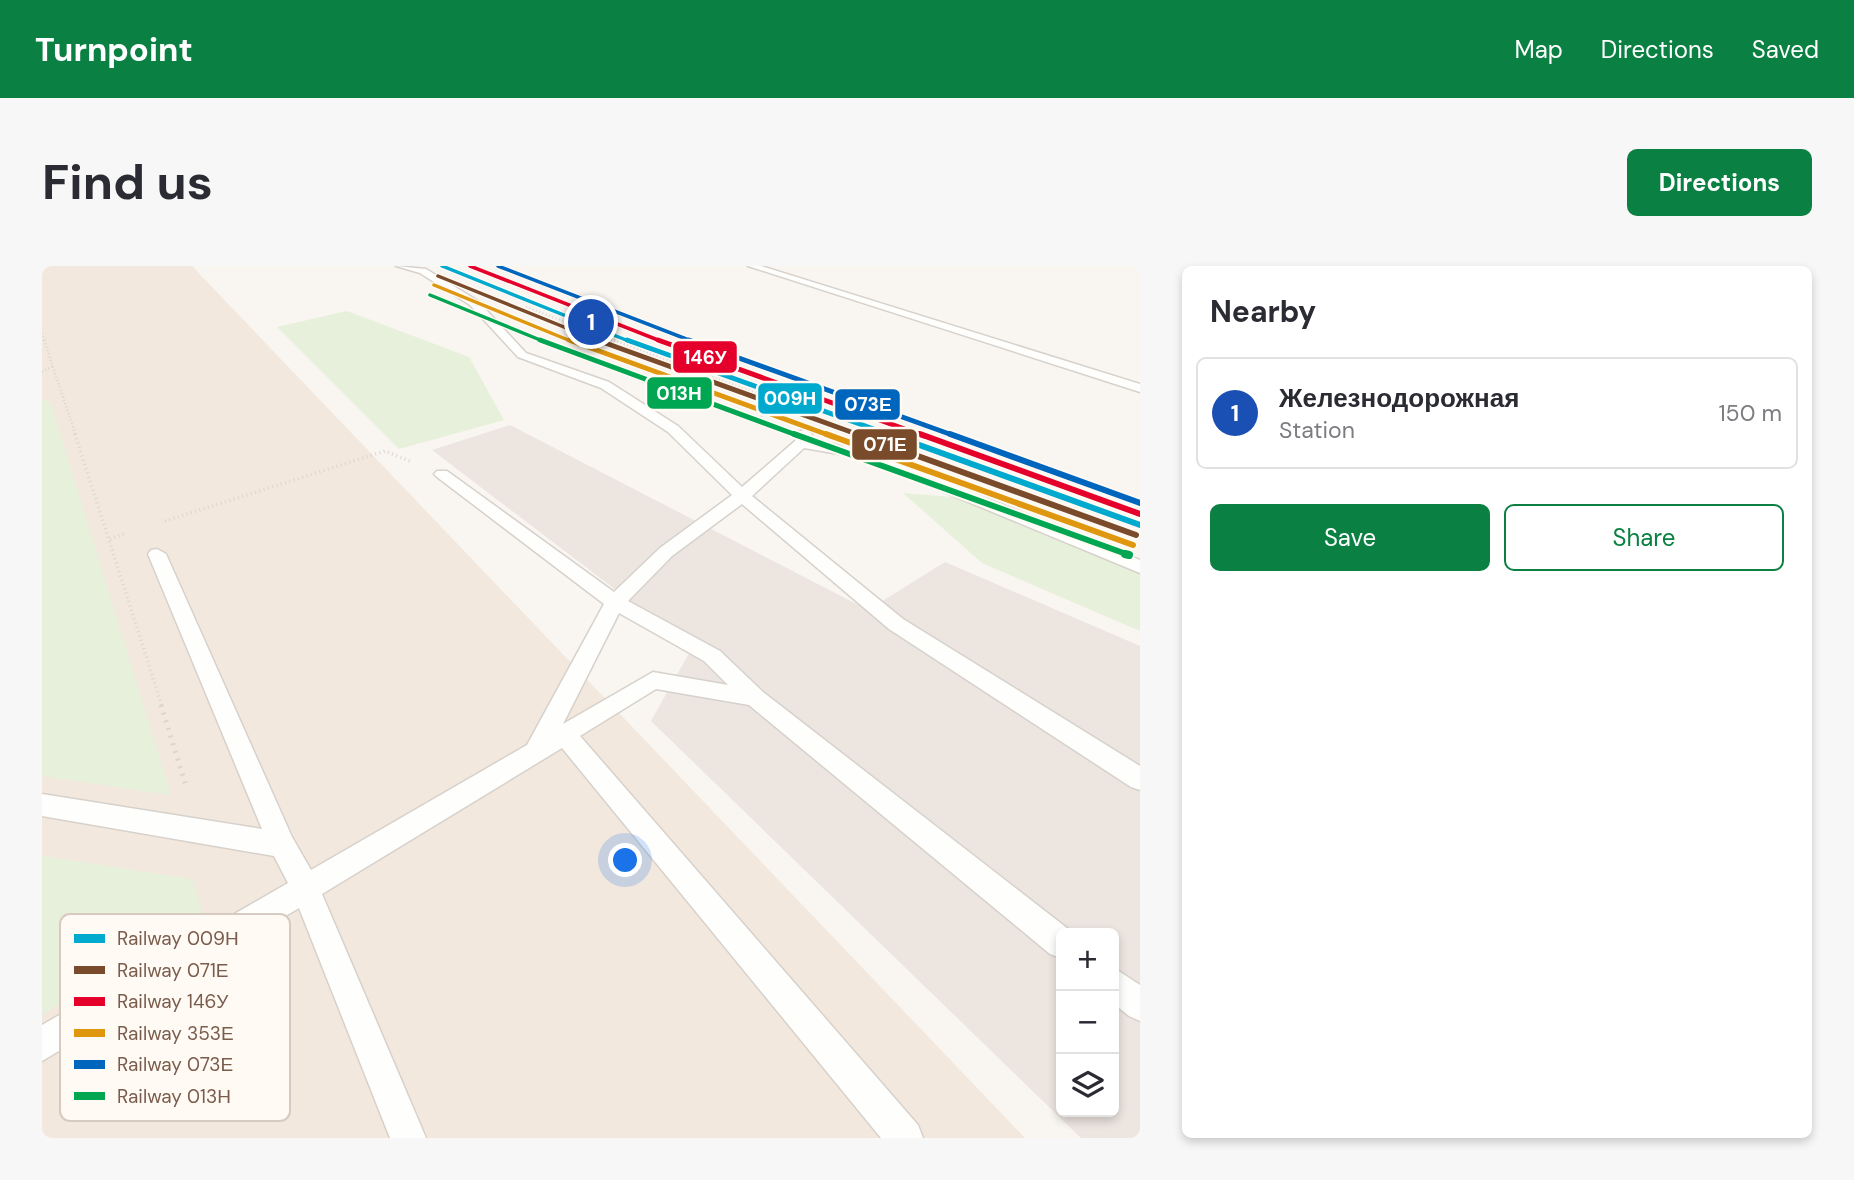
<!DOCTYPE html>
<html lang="en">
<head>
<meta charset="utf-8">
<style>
  :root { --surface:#fff; --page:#f7f7f7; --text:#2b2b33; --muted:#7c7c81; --line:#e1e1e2; --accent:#0b8043 }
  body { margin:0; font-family:"DM Sans",sans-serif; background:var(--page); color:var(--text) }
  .controls { position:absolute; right:21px; bottom:21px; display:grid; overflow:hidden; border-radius:10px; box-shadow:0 4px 10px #0003 }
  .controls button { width:63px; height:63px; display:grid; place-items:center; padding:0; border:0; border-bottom:2px solid var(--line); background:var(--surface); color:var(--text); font:35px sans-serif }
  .you { position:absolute; left:584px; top:595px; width:24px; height:24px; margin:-18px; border:5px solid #fff; border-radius:50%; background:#1a73e8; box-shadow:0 0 0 10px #1a73e833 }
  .badge { display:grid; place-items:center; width:46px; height:46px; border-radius:50%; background:var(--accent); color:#fff; font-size:23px; font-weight:700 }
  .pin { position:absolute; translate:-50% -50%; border:4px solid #fff; box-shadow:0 2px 7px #0006 }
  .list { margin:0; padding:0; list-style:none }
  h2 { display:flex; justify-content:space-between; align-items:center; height:91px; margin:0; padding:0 28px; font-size:30px }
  h2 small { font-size:23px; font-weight:400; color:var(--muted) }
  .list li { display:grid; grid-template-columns:46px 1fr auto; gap:21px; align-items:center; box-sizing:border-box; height:112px; margin:0 14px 14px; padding:0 14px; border:2px solid var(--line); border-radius:10px }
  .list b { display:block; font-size:26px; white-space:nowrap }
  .list p { margin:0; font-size:23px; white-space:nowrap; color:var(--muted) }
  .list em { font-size:23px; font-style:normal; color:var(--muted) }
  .actions { display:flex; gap:14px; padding:21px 28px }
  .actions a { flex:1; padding:16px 0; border:2px solid var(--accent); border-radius:10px; text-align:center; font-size:24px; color:var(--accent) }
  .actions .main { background:var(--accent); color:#fff }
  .icon { flex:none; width:38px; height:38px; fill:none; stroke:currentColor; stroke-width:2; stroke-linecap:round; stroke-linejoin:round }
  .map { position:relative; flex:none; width:1098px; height:872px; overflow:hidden; border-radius:10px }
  header { display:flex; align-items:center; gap:42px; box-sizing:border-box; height:98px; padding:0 35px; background:var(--accent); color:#fff }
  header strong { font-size:33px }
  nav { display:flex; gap:38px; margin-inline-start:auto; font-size:24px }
  .intro { display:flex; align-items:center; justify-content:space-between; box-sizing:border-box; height:168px; padding:0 42px }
  h1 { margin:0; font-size:49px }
  .button { padding:18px 32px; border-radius:10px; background:var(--accent); color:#fff; font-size:24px; font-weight:700 }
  main { display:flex; gap:42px; padding:0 42px }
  aside { flex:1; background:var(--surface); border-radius:10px; box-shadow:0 4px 10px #0003 }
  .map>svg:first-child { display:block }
  .residential { fill:#f2e8de }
  .industrial { fill:#ede5e0; fill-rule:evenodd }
  .green { fill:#e7f0db }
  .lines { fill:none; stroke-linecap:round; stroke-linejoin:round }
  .service-casing { stroke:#d7d1cb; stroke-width:3 }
  .path-far3 { stroke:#dcd5d0; stroke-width:2; stroke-dasharray:1 2.5; stroke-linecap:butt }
  .path-far2 { stroke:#dcd5d0; stroke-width:2.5; stroke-dasharray:1 2.5; stroke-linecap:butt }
  .path-far1 { stroke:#dcd5d0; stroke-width:3.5; stroke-dasharray:1 3.5; stroke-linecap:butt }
  .path { stroke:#dcd5d0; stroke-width:5; stroke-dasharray:2 6; stroke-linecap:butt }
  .service { fill:#fefefd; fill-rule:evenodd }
  .rail-1-far2-casing { stroke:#fffaf3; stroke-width:6 }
  .rail-1-far1-casing { stroke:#fffaf3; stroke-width:8 }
  .rail-1-casing { stroke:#fffaf3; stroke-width:10 }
  .rail-2-far2-casing { stroke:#fffaf3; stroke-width:6 }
  .rail-2-far1-casing { stroke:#fffaf3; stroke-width:8 }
  .rail-2-casing { stroke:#fffaf3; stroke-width:10 }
  .rail-3-far2-casing { stroke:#fffaf3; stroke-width:6 }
  .rail-3-far1-casing { stroke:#fffaf3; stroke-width:8 }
  .rail-3-casing { stroke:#fffaf3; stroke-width:10 }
  .rail-4-far2-casing { stroke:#fffaf3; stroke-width:6 }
  .rail-4-far1-casing { stroke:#fffaf3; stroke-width:8 }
  .rail-4-casing { stroke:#fffaf3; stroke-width:10 }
  .rail-5-far2-casing { stroke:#fffaf3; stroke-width:6 }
  .rail-5-far1-casing { stroke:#fffaf3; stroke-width:8 }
  .rail-5-casing { stroke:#fffaf3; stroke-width:10 }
  .rail-6-far3-casing { stroke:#fffaf3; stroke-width:6 }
  .rail-6-far2-casing { stroke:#fffaf3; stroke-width:8 }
  .rail-6-far1-casing { stroke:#fffaf3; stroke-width:10 }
  .rail-6-casing { stroke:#fffaf3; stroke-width:12 }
  .rail-1-far2 { stroke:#00a9ce; stroke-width:3.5 }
  .rail-1-far1 { stroke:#00a9ce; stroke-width:5 }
  .rail-1 { stroke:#00a9ce; stroke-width:6 }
  .rail-2-far2 { stroke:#7a4b2a; stroke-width:3.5 }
  .rail-2-far1 { stroke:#7a4b2a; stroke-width:5 }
  .rail-2 { stroke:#7a4b2a; stroke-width:6 }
  .rail-3-far2 { stroke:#e4002b; stroke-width:3.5 }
  .rail-3-far1 { stroke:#e4002b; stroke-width:5 }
  .rail-3 { stroke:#e4002b; stroke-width:6 }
  .rail-4-far2 { stroke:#de970f; stroke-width:3.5 }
  .rail-4-far1 { stroke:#de970f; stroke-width:5 }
  .rail-4 { stroke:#de970f; stroke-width:6 }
  .rail-5-far2 { stroke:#0065bd; stroke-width:3.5 }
  .rail-5-far1 { stroke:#0065bd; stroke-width:5 }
  .rail-5 { stroke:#0065bd; stroke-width:6 }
  .rail-6-far3 { stroke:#00a651; stroke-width:3.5 }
  .rail-6-far2 { stroke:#00a651; stroke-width:5 }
  .rail-6-far1 { stroke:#00a651; stroke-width:6 }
  .rail-6 { stroke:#00a651; stroke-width:8 }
  .key { fill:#fffaf3; stroke:#d7cbc1; stroke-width:2 }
  .key-label { font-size:19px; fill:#7a5c4d }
  .line-badge { stroke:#fffaf3; stroke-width:2.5 }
  .badge-label { font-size:19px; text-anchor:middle; font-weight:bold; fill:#fff }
</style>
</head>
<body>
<header>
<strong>Turnpoint</strong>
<nav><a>Map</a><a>Directions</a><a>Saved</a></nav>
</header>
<div class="intro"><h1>Find us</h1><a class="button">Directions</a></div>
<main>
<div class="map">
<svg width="1098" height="872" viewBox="0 0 1098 872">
  <rect width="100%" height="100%" fill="#f9f5f0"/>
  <!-- residential -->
  <path class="residential" d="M0,0H150L983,872H0Z"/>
  <!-- industrial -->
  <path class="industrial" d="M468,159L826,344L903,296L1098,380V872H1039L609,455L650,382L390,184ZM1019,667H1072V846H1019Z"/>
  <!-- green -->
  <g class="green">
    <path d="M305,45L427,91L462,154L357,183L235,61Z"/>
    <path d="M0,134L8,135L129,529L0,510Z"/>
    <path d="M861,227L947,234L1098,294V365L940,297Z"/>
    <path d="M0,590L151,613L164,659L0,748Z"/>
  </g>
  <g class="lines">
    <defs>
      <g id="service">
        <path d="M354,0L384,3L436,35L484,87L567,116L636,160L700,221L753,175L758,165L763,164L770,168L768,174L829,185L1098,294V307L820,192L762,182L710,230L861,353L1098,500V524L1089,521L847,363L700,238L630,290L586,335L678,385L721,426L1030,666L1019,667V692L1008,688L707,439L614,423L538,470L876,859L881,872H839L520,482L280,628L384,872H348L257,642L0,795V759L246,617L232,590L0,550V528L220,563L106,288L109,284L115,283L124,288L250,571L269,604L485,479L562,338L395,211L392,208L395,205H405L572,326L618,282L690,229L626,166L559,122L476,91L428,39L378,7ZM577,347L662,395L686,419L611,406L521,458Z"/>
        <path d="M706,0H719L1098,118V126Z"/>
        <path d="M1072,702L1098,719V755L1087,750L1072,738Z"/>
      </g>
    </defs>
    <!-- service casing -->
    <use href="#service" class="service-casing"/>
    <!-- path-far3 -->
    <g class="path-far3">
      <path d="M484,41L576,76"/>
      <path d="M0,67L3,76"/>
    </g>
    <!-- path-far2 -->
    <g class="path-far2">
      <path d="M2,74L34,170"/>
      <path d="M572,74L748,140"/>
      <path d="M0,106L11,100"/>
      <path d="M719,150L735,140"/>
    </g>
    <!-- path-far1 -->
    <g class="path-far1">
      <path d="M33,168L120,440"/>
      <path d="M123,255L343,185L370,196"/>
      <path d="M68,273L84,267"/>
    </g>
    <!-- path -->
    <path class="path" d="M119,439L144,520"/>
    <!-- service -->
    <use href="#service" class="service"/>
    <defs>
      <path id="rail-1-far2" d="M400,0L589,76"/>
      <path id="rail-1-far1" d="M585,74L851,170"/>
      <path id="rail-1" d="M847,168L1098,259"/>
      <path id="rail-2-far2" d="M396,10L559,76"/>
      <path id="rail-2-far1" d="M555,74L820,170"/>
      <path id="rail-2" d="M815,168L1094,269"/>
      <path id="rail-3-far2" d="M428,0L621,76"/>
      <path id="rail-3-far1" d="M616,74L882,170"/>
      <path id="rail-3" d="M878,168L1098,248"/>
      <path id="rail-4-far2" d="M392,19L531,76"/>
      <path id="rail-4-far1" d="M527,74L789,170"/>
      <path id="rail-4" d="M784,168L1091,279"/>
      <path id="rail-5-far2" d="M456,0L652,76"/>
      <path id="rail-5-far1" d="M647,74L913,170"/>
      <path id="rail-5" d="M908,168L1098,237"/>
      <path id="rail-6-far3" d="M388,29L503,76"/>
      <path id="rail-6-far2" d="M498,74L757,170"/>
      <path id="rail-6-far1" d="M752,168L1087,289"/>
      <path id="rail-6" d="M1083,288L1087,289"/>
    </defs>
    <!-- rail-1-far2 casing -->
    <use href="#rail-1-far2" class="rail-1-far2-casing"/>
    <!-- rail-1-far1 casing -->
    <use href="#rail-1-far1" class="rail-1-far1-casing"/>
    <!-- rail-1 casing -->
    <use href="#rail-1" class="rail-1-casing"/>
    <!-- rail-2-far2 casing -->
    <use href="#rail-2-far2" class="rail-2-far2-casing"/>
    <!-- rail-2-far1 casing -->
    <use href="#rail-2-far1" class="rail-2-far1-casing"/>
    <!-- rail-2 casing -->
    <use href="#rail-2" class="rail-2-casing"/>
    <!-- rail-3-far2 casing -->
    <use href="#rail-3-far2" class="rail-3-far2-casing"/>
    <!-- rail-3-far1 casing -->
    <use href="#rail-3-far1" class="rail-3-far1-casing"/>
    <!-- rail-3 casing -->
    <use href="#rail-3" class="rail-3-casing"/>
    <!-- rail-4-far2 casing -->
    <use href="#rail-4-far2" class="rail-4-far2-casing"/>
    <!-- rail-4-far1 casing -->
    <use href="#rail-4-far1" class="rail-4-far1-casing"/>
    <!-- rail-4 casing -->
    <use href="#rail-4" class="rail-4-casing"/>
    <!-- rail-5-far2 casing -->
    <use href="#rail-5-far2" class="rail-5-far2-casing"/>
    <!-- rail-5-far1 casing -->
    <use href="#rail-5-far1" class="rail-5-far1-casing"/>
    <!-- rail-5 casing -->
    <use href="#rail-5" class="rail-5-casing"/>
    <!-- rail-6-far3 casing -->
    <use href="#rail-6-far3" class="rail-6-far3-casing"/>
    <!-- rail-6-far2 casing -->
    <use href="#rail-6-far2" class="rail-6-far2-casing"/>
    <!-- rail-6-far1 casing -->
    <use href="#rail-6-far1" class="rail-6-far1-casing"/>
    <!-- rail-6 casing -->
    <use href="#rail-6" class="rail-6-casing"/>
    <!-- rail-1-far2 -->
    <use href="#rail-1-far2" class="rail-1-far2"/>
    <!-- rail-1-far1 -->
    <use href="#rail-1-far1" class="rail-1-far1"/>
    <!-- rail-1 -->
    <use href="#rail-1" class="rail-1"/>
    <!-- rail-2-far2 -->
    <use href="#rail-2-far2" class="rail-2-far2"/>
    <!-- rail-2-far1 -->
    <use href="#rail-2-far1" class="rail-2-far1"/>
    <!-- rail-2 -->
    <use href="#rail-2" class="rail-2"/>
    <!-- rail-3-far2 -->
    <use href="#rail-3-far2" class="rail-3-far2"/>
    <!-- rail-3-far1 -->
    <use href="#rail-3-far1" class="rail-3-far1"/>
    <!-- rail-3 -->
    <use href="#rail-3" class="rail-3"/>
    <!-- rail-4-far2 -->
    <use href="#rail-4-far2" class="rail-4-far2"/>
    <!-- rail-4-far1 -->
    <use href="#rail-4-far1" class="rail-4-far1"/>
    <!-- rail-4 -->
    <use href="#rail-4" class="rail-4"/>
    <!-- rail-5-far2 -->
    <use href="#rail-5-far2" class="rail-5-far2"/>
    <!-- rail-5-far1 -->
    <use href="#rail-5-far1" class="rail-5-far1"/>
    <!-- rail-5 -->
    <use href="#rail-5" class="rail-5"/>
    <!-- rail-6-far3 -->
    <use href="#rail-6-far3" class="rail-6-far3"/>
    <!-- rail-6-far2 -->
    <use href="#rail-6-far2" class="rail-6-far2"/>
    <!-- rail-6-far1 -->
    <use href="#rail-6-far1" class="rail-6-far1"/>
    <!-- rail-6 -->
    <use href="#rail-6" class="rail-6"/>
  </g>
  <!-- legend -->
  <rect x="18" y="648" width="230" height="207" rx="10" class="key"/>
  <rect x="32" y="668" width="31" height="9" fill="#00a9ce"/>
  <rect x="32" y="700" width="31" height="8" fill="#7a4b2a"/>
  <rect x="32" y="731" width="31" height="9" fill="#e4002b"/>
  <rect x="32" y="763" width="31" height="8" fill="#de970f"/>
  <rect x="32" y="794" width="31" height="9" fill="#0065bd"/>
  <rect x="32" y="826" width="31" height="8" fill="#00a651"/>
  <g class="key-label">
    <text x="75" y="679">Railway 009Н</text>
    <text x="75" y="711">Railway 071Е</text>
    <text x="75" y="742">Railway 146У</text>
    <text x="75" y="774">Railway 353Е</text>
    <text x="75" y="805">Railway 073Е</text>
    <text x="75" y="837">Railway 013Н</text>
  </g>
  <g class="line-badge">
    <rect x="630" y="74" width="66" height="34" rx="7" fill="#e4002b"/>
    <rect x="604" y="110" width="67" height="34" rx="7" fill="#00a651"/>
    <rect x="715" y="116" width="66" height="33" rx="7" fill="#00a9ce"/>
    <rect x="792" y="122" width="67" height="33" rx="7" fill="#0065bd"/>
    <rect x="809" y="162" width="67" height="33" rx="7" fill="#7a4b2a"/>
  </g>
  <g class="badge-label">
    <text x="663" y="98">146У</text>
    <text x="637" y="134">013Н</text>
    <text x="748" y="139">009Н</text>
    <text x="826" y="145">073Е</text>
    <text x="843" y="185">071Е</text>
  </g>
</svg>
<div class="controls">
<button>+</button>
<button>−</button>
<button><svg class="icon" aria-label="layers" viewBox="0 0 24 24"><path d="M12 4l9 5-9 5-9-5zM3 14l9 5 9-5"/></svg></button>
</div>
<div class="you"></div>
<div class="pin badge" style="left:549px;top:56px;background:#1a4fb4">1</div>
</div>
<aside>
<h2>Nearby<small></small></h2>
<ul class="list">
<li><span class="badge" style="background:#1a4fb4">1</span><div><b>Железнодорожная</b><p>Station</p></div><em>150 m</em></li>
</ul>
<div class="actions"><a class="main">Save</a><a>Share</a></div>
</aside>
</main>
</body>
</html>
